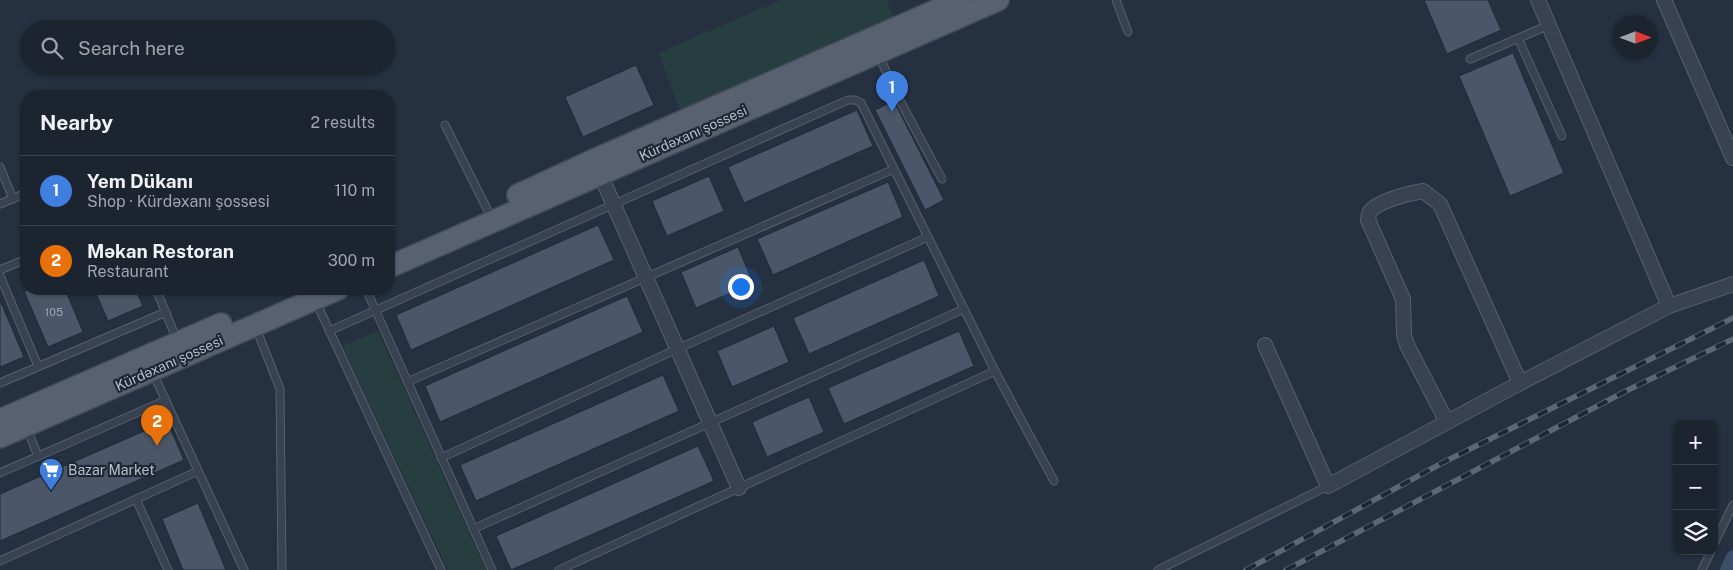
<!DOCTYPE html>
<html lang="en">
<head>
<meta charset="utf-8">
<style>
  :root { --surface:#1c2430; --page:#29303c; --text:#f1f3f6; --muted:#a0a4ab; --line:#3a414c; --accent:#db2777 }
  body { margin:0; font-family:"Public Sans",sans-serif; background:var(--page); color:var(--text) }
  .controls { position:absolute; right:15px; bottom:15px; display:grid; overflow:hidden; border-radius:10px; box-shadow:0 1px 4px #0004 }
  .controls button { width:45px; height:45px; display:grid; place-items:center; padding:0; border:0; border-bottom:1px solid var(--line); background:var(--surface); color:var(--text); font:25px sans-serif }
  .compass { position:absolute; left:1613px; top:15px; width:45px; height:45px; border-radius:50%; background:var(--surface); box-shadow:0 1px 4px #0004; rotate:90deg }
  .you { position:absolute; left:740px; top:286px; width:18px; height:18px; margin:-12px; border:4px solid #fff; border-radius:50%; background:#1a73e8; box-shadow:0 0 0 8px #1a73e833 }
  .badge { display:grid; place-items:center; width:32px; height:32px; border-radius:50%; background:var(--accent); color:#fff; font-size:16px; font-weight:700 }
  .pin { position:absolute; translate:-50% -41px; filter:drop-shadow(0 1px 2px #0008) }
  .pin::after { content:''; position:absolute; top:26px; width:18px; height:15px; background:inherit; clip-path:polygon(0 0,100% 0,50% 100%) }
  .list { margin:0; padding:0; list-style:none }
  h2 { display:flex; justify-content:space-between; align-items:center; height:65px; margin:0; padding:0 20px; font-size:21px }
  h2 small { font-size:16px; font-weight:400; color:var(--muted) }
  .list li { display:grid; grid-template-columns:32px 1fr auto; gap:15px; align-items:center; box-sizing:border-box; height:70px; padding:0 20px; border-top:1px solid var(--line) }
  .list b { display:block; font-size:19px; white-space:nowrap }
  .list p { margin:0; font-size:16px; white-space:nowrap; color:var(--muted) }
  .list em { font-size:16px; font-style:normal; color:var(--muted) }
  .icon { flex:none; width:28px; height:28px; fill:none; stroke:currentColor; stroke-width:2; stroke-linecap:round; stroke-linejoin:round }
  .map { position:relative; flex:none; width:1733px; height:570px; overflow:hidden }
  .search { position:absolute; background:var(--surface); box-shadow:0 1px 4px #0004; left:20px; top:20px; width:375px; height:55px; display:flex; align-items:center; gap:12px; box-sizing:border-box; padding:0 18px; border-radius:28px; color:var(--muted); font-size:19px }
  .panel { position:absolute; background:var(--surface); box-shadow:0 1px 4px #0004; left:20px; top:90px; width:375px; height:205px; border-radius:20px }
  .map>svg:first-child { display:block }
  .green { fill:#273e41 }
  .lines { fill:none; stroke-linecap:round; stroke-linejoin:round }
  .canal { stroke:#3b4d69; stroke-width:14 }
  .building { fill:#4b5769; stroke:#202937 }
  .service-casing { stroke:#57606d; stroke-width:9 }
  .minor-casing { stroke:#57606d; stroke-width:16 }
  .primary-casing { stroke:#434b59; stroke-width:24 }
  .service { stroke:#394250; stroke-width:7 }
  .minor { stroke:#394250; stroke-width:14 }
  .primary { stroke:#576170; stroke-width:21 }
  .rail-casing { stroke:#5b6677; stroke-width:5.5 }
  .rail { stroke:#1e2735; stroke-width:4; stroke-dasharray:11; stroke-linecap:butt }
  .labels { text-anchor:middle; stroke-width:4.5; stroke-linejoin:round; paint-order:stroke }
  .number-label { font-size:11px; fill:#9ba4b2 }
  .street-label { font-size:14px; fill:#b6beca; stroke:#1e2735 }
  .poi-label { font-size:14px; fill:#b6beca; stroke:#1e2735; text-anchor:start }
</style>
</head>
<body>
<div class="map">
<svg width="1733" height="570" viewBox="0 0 1733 570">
  <rect width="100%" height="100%" fill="#253040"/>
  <!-- green -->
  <g class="green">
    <path d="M781,0H887L894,18L681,112L658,53Z"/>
    <path d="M378,331L486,570H448L342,346Z"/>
  </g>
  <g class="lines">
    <!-- canal -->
    <path class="canal" d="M1727,570L1733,557"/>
  </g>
  <!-- building -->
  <g class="building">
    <path d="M1424,0H1488L1501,30L1447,54Z"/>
    <path d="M1513,53L1564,173L1510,196L1459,76Z"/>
    <path d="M636,65L654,105L583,137L565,97Z"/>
    <path d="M894,101L944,200L925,210L875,110Z"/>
    <path d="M857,110L873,146L744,203L728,167Z"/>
    <path d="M709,176L724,211L667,236L652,201Z"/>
    <path d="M888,182L903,217L773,275L757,239Z"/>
    <path d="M598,225L614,260L411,350L396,315Z"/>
    <path d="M738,247L753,283L696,308L681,272Z"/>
    <path d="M924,260L939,296L809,354L793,318Z"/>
    <path d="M30,289H65L83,332L48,347L24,291Z"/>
    <path d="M94,289H135L143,306L108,321Z"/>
    <path d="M627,296L643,332L440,422L425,386Z"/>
    <path d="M0,300L24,357L0,367Z"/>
    <path d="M774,326L789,362L732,387L717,351Z"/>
    <path d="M959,331L974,366L844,424L828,388Z"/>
    <path d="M663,375L679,411L476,501L460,465Z"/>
    <path d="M809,397L824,432L767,457L752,422Z"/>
    <path d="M167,421L184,460L0,541V494Z"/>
    <path d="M698,446L714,481L511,570L496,536Z"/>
    <path d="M198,503L226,570H183L162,519Z"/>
  </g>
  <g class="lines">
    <defs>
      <g id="service">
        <path d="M1116,0L1128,32"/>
        <path d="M1518,38L1562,136"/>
        <path d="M878,54L897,95L942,179"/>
        <path d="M1470,59L1549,25"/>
        <path d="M445,125L487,209"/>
        <path d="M0,167L13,199"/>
        <path d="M0,204L26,193"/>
        <path d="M0,270L26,259"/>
        <path d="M0,276L38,366"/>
        <path d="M156,289L177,340"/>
        <path d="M366,289L492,570"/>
        <path d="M316,302L441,570"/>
        <path d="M256,328L280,389L282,570"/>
        <path d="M329,331L848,100H855L861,103L995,371L1054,481"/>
        <path d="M153,373L244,570"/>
        <path d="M407,382L894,169"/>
        <path d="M0,383L166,312"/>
        <path d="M27,429L38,456"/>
        <path d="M441,458L677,349L928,237"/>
        <path d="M0,473L166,400"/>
        <path d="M136,499L168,570"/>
        <path d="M473,529L964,309"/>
        <path d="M1714,544L1733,505"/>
        <path d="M0,561L198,471"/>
        <path d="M559,570L995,371"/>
        <path d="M1158,570L1328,486"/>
        <path d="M1702,570L1711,551"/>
      </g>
      <g id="minor">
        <path d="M1538,0L1669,306"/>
        <path d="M1664,0L1733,158"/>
        <path d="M597,167L739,488"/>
        <path d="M1265,345L1328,486L1520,383L1669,306L1733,284"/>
        <path d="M1447,422L1407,345L1404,335L1403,299L1368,220C1369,217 1368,214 1370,212C1377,201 1410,193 1423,191L1440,204L1520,383"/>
      </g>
      <g id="primary">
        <path d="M518,195L594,160L960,0"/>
        <path d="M389,267L998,0"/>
        <path d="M0,420L221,324"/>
        <path d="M0,437L338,289"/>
      </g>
    </defs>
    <!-- service casing -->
    <use href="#service" class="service-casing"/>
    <!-- minor casing -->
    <use href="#minor" class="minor-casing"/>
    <!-- primary casing -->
    <use href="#primary" class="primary-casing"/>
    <!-- service -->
    <use href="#service" class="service"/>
    <!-- minor -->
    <use href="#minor" class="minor"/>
    <!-- primary -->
    <use href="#primary" class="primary"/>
    <defs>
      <g id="rail">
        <path d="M1246,570L1442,463L1733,318"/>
        <path d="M1286,570L1626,391L1733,339"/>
      </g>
    </defs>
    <!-- rail casing -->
    <use href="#rail" class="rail-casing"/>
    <!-- rail -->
    <use href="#rail" class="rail"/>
  </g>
  <!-- icons -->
  <defs>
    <symbol id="supermarket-pin" viewBox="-11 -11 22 30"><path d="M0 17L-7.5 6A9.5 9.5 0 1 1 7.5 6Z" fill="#3f7fe0" stroke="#1e2735"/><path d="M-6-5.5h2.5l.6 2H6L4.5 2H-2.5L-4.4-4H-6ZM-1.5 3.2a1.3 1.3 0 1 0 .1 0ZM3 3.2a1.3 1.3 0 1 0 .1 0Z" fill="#fff"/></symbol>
  </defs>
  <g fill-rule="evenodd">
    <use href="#supermarket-pin" x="37" y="456" width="28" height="38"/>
  </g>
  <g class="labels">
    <!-- number labels -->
    <g class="number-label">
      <text x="54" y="316">105</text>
    </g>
    <!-- street labels -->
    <g class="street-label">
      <text transform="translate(693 133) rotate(-24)" y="5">Kürdəxanı şossesi</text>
      <text transform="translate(169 363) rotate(-24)" y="5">Kürdəxanı şossesi</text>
    </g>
    <!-- poi labels -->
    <g class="poi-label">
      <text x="68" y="475">Bazar Market</text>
    </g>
  </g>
</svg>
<div class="controls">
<button>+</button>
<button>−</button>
<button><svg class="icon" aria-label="layers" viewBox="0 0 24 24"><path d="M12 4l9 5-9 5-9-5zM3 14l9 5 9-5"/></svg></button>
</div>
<svg class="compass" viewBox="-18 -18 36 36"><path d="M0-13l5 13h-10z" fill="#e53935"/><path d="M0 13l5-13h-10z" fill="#a0a4ab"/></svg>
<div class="you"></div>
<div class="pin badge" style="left:892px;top:112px;background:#3f7fe0">1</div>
<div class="pin badge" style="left:157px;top:446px;background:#e8710a">2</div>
<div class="search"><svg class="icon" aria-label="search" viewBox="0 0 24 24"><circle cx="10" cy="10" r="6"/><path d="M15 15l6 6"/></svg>Search here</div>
<section class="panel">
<h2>Nearby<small>2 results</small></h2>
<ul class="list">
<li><span class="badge" style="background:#3f7fe0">1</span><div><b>Yem Dükanı</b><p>Shop · Kürdəxanı şossesi</p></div><em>110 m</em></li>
<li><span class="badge" style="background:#e8710a">2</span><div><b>Məkan Restoran</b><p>Restaurant</p></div><em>300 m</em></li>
</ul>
</section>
</div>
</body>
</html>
